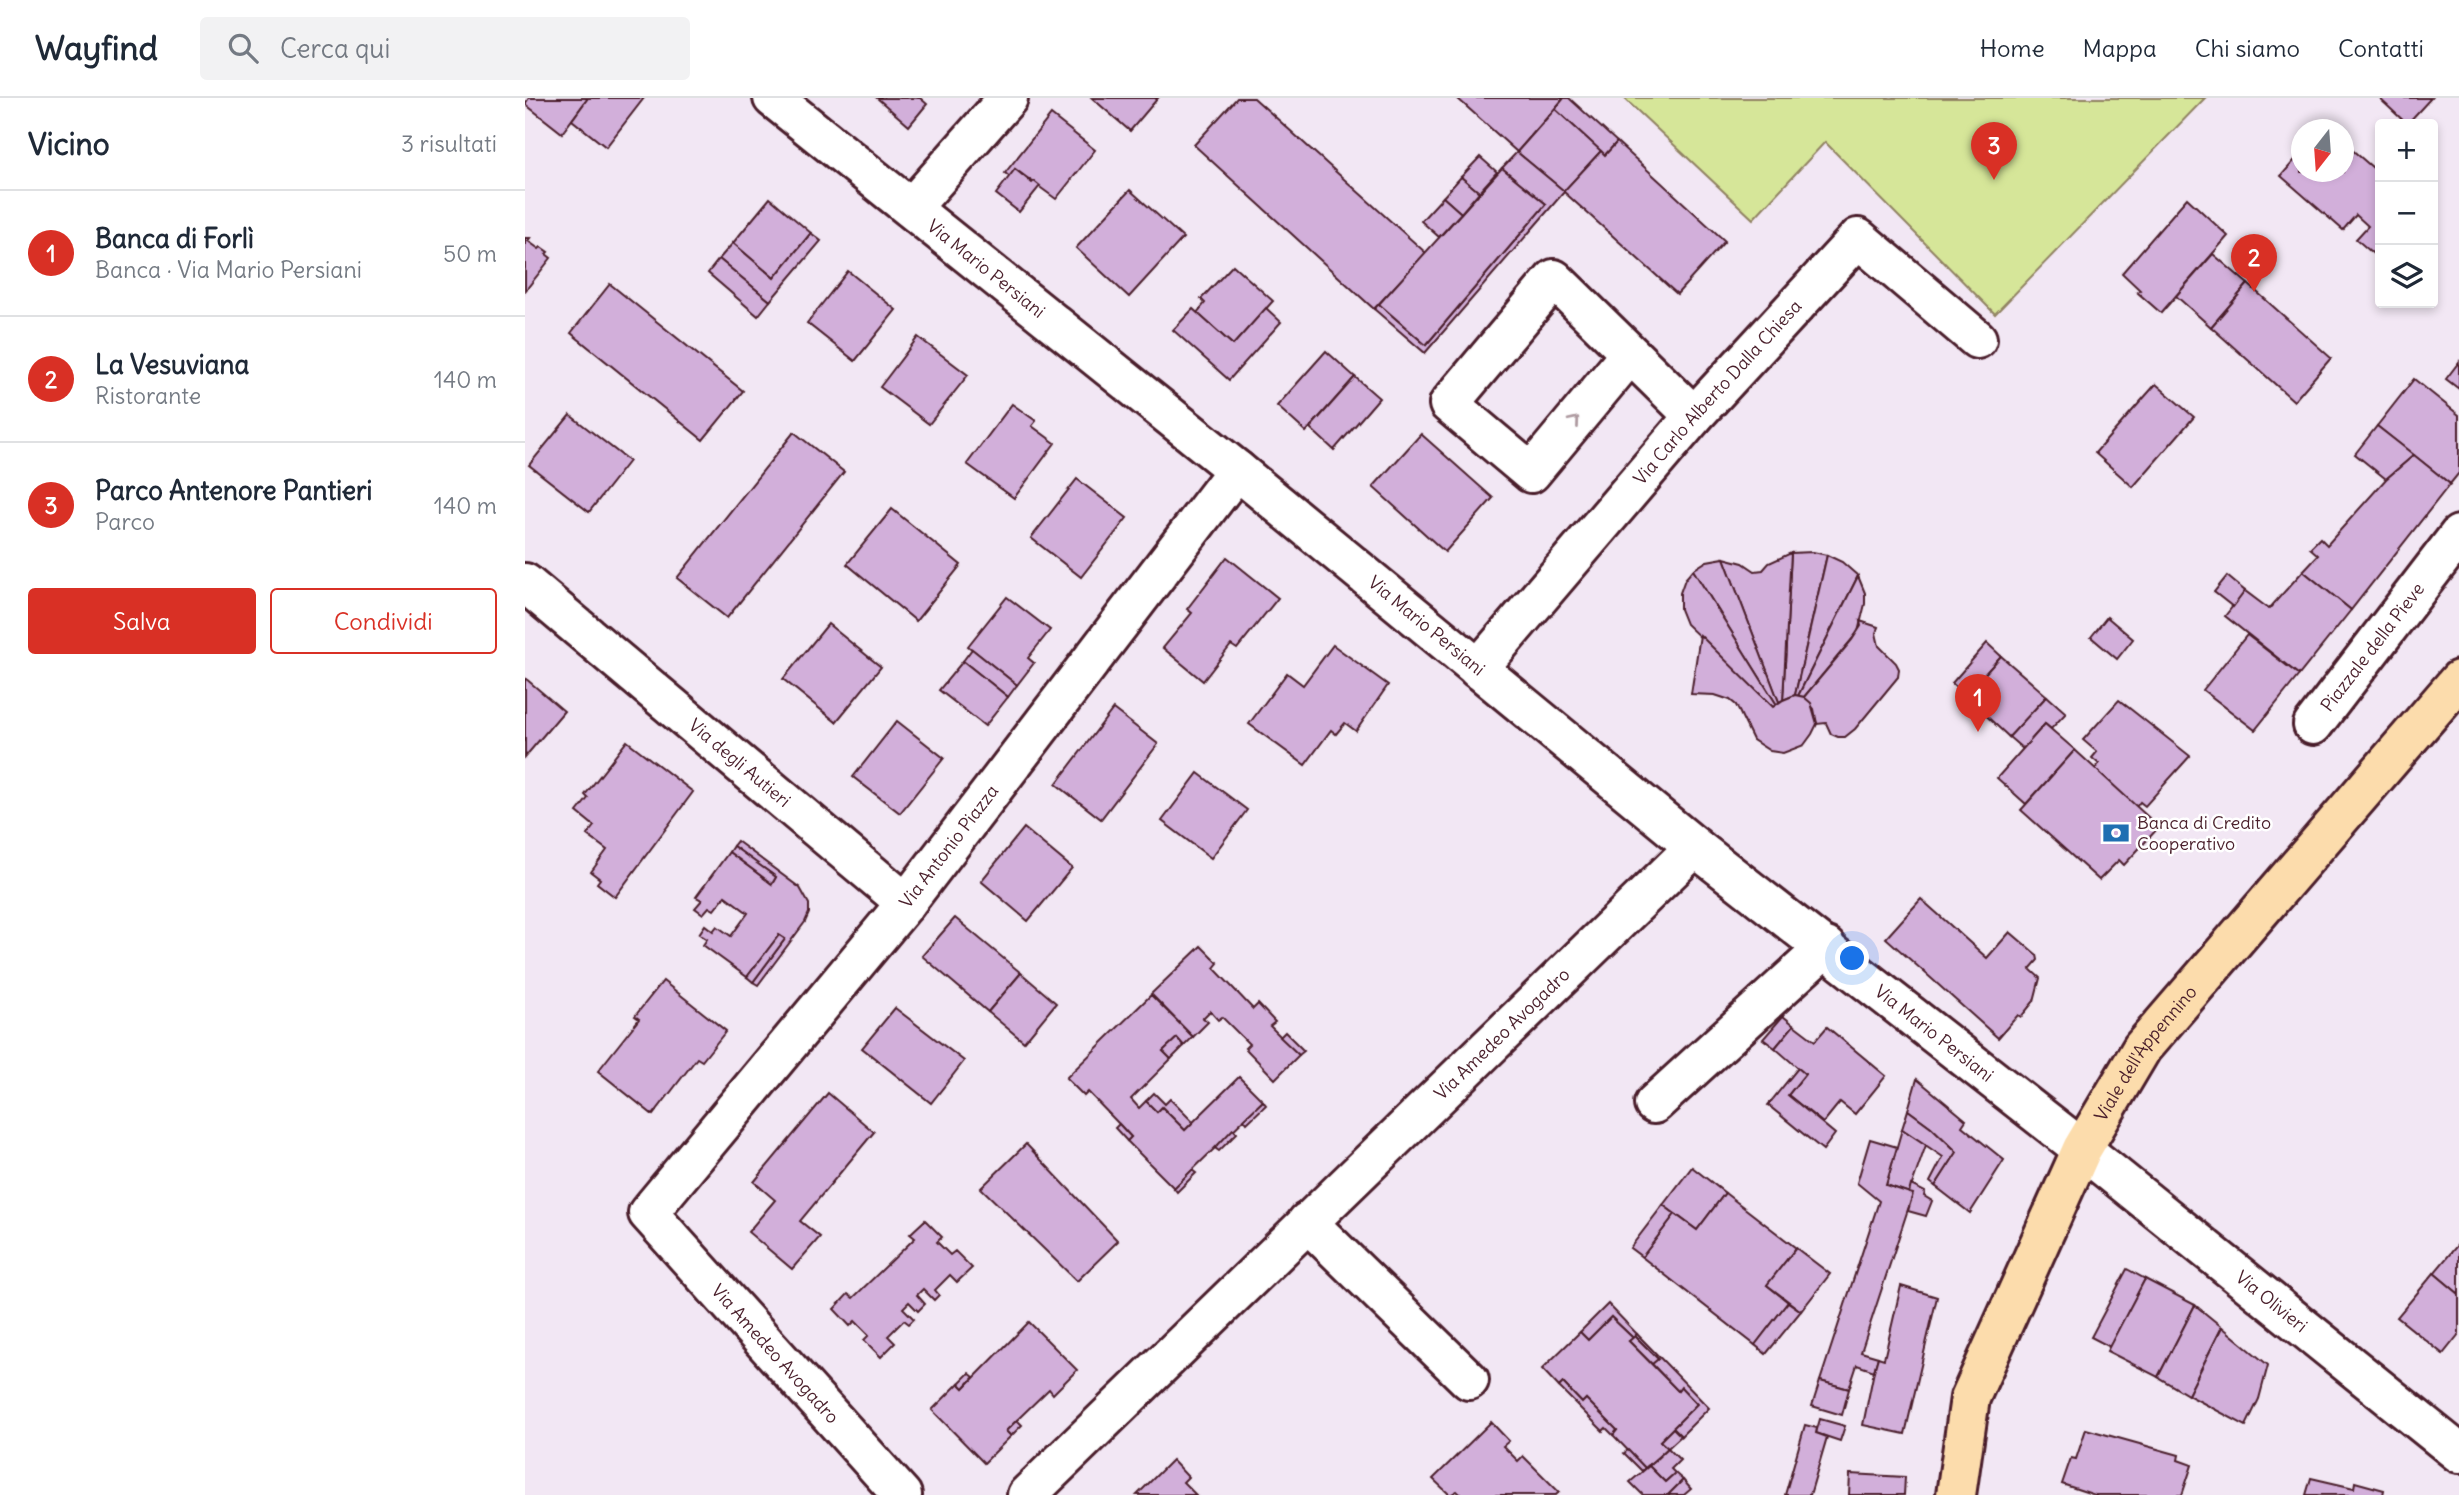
<!DOCTYPE html>
<html lang="it">
<head>
<meta charset="utf-8">
<style>
  :root { --surface:#fff; --page:#f2f2f3; --text:#1f2937; --muted:#747a83; --line:#e0e1e3; --accent:#d93025 }
  body { margin:0; font-family:Delius,sans-serif; background:var(--page); color:var(--text) }
  .controls { position:absolute; right:21px; top:21px; display:grid; overflow:hidden; border-radius:7px; box-shadow:0 4px 10px #0003 }
  .controls button { width:63px; height:63px; display:grid; place-items:center; padding:0; border:0; border-bottom:2px solid var(--line); background:var(--surface); color:var(--text); font:35px sans-serif }
  .compass { position:absolute; left:1766px; top:21px; width:63px; height:63px; border-radius:50%; background:var(--surface); box-shadow:0 4px 10px #0003; rotate:197deg }
  .you { position:absolute; left:1328px; top:861px; width:24px; height:24px; margin:-18px; border:5px solid #fff; border-radius:50%; background:#1a73e8; box-shadow:0 0 0 10px #1a73e833 }
  .badge { display:grid; place-items:center; width:46px; height:46px; border-radius:50%; background:var(--accent); color:#fff; font-size:23px; font-weight:700 }
  .pin { position:absolute; translate:-50% -58px; filter:drop-shadow(0 2px 4px #0008) }
  .pin::after { content:''; position:absolute; top:37px; width:24px; height:21px; background:inherit; clip-path:polygon(0 0,100% 0,50% 100%) }
  .list { margin:0; padding:0; list-style:none }
  h2 { display:flex; justify-content:space-between; align-items:center; height:91px; margin:0; padding:0 28px; font-size:30px }
  h2 small { font-size:23px; font-weight:400; color:var(--muted) }
  .list li { display:grid; grid-template-columns:46px 1fr auto; gap:21px; align-items:center; box-sizing:border-box; height:126px; padding:0 28px; border-top:2px solid var(--line) }
  .list b { display:block; font-size:26px; white-space:nowrap }
  .list p { margin:0; font-size:23px; white-space:nowrap; color:var(--muted) }
  .list em { font-size:23px; font-style:normal; color:var(--muted) }
  .actions { display:flex; gap:14px; padding:21px 28px }
  .actions a { flex:1; padding:16px 0; border:2px solid var(--accent); border-radius:7px; text-align:center; font-size:24px; color:var(--accent) }
  .actions .main { background:var(--accent); color:#fff }
  .icon { flex:none; width:38px; height:38px; fill:none; stroke:currentColor; stroke-width:2; stroke-linecap:round; stroke-linejoin:round }
  .map { position:relative; flex:none; width:1934px; height:1397px; overflow:hidden }
  header { display:flex; align-items:center; gap:42px; box-sizing:border-box; height:98px; padding:0 35px; background:var(--surface); border-bottom:2px solid var(--line) }
  header strong { font-size:33px }
  nav { display:flex; gap:38px; margin-inline-start:auto; font-size:24px }
  .search { width:490px; height:63px; background:var(--page); display:flex; align-items:center; gap:18px; box-sizing:border-box; padding:0 24px; border-radius:7px; color:var(--muted); font-size:26px }
  main { display:flex }
  aside { flex:1; background:var(--surface) }
  .map>svg:first-child { display:block }
  .green { fill:#d6e699; stroke:#908262; stroke-width:2 }
  .building { fill:#d2afda; stroke:#4a1f2b; stroke-width:2 }
  .lines { fill:none; stroke-linecap:round; stroke-linejoin:round }
  .minor-casing { stroke:#4a1f2b; stroke-width:44 }
  .major-casing { stroke:#4a1f2b; stroke-width:44 }
  .minor { stroke:#fff; stroke-width:38 }
  .major { stroke:#fcdcac; stroke-width:38 }
  .oneway { stroke:#ae9aa0 }
  .labels { text-anchor:middle; stroke-width:5; stroke-linejoin:round; paint-order:stroke }
  .street-label { font-size:18px; fill:#4a1f2b; stroke:#fff }
  .poi-label { font-size:18px; fill:#4a1f2b; stroke:#fff; text-anchor:start }
</style>
</head>
<body>
<header>
<strong>Wayfind</strong>
<div class="search"><svg class="icon" aria-label="search" viewBox="0 0 24 24"><circle cx="10" cy="10" r="6"/><path d="M15 15l6 6"/></svg>Cerca qui</div>
<nav><a>Home</a><a>Mappa</a><a>Chi siamo</a><a>Contatti</a></nav>
</header>
<main>
<aside>
<h2>Vicino<small>3 risultati</small></h2>
<ul class="list">
<li><span class="badge">1</span><div><b>Banca di Forlì</b><p>Banca · Via Mario Persiani</p></div><em>50 m</em></li>
<li><span class="badge">2</span><div><b>La Vesuviana</b><p>Ristorante</p></div><em>140 m</em></li>
<li><span class="badge">3</span><div><b>Parco Antenore Pantieri</b><p>Parco</p></div><em>140 m</em></li>
</ul>
<div class="actions"><a class="main">Salva</a><a>Condividi</a></div>
</aside>
<div class="map">
<svg width="1934" height="1397" viewBox="0 0 1934 1397">
  <rect width="100%" height="100%" fill="#f2e7f4"/>
  <filter id="ink" filterUnits="userSpaceOnUse"><feTurbulence type="fractalNoise" baseFrequency=".0143" numOctaves="2"/><feDisplacementMap in="SourceGraphic" scale="14" xChannelSelector="R" yChannelSelector="G"/><feConvolveMatrix kernelMatrix="1 2 1 2 8 2 1 2 1" color-interpolation-filters="sRGB"/></filter>
  <g filter="url(#ink)">
    <!-- green -->
    <path class="green" d="M1099,0H1680L1470,216L1300,44L1228,121Z"/>
    <!-- building -->
    <g class="building">
      <path d="M4,0H63L37,35L0,6Z"/>
      <path d="M63,0H119L81,49L47,22Z"/>
      <path d="M352,0H395L402,6L384,28Z"/>
      <path d="M567,0H633L605,33Z"/>
      <path d="M712,0H729L901,155L849,211L669,47Z"/>
      <path d="M932,0H1039L992,54Z"/>
      <path d="M1039,0H1044L1092,44L1080,57L1030,11Z"/>
      <path d="M1854,0H1906L1882,26Z"/>
      <path d="M1030,11L1076,53L1039,93L992,54Z"/>
      <path d="M526,17L570,52L531,101L490,71L485,79L480,75Z"/>
      <path d="M1092,44L1200,143L1152,196L1039,94L900,255L849,211L854,206L901,247L1021,106L977,70L992,54L1039,93L1076,53L1080,57Z"/>
      <path d="M1818,44L1855,76V166L1852,163L1853,160L1831,141L1843,128L1831,117L1818,132L1756,78L1776,55V74H1818Z"/>
      <path d="M955,59L972,74L954,94L936,79Z"/>
      <path d="M977,70L1021,106L901,247L854,206Z"/>
      <path d="M490,71L507,85L509,83L515,88L494,114L471,96Z"/>
      <path d="M936,79L954,94L936,115L918,99Z"/>
      <path d="M605,92L658,140L604,199L551,150Z"/>
      <path d="M918,99L936,115L914,139L896,123Z"/>
      <path d="M245,100L286,135L249,180L208,145Z"/>
      <path d="M1662,100L1703,138L1636,215L1612,194L1615,192L1597,175Z"/>
      <path d="M286,135L296,143L245,203L194,161L208,145L249,180Z"/>
      <path d="M0,140H5L3,143L14,151L16,149L23,154L21,156L26,160L0,193Z"/>
      <path d="M1688,156L1723,186L1686,229L1651,198Z"/>
      <path d="M194,161L245,203L233,218L183,175Z"/>
      <path d="M708,167L748,203L708,247L672,215L680,205L676,201Z"/>
      <path d="M323,173L371,212L330,263L282,225Z"/>
      <path d="M85,186L218,293L178,342L46,235Z"/>
      <path d="M1723,186L1806,260L1769,303L1686,229Z"/>
      <path d="M741,210L756,224L704,282L648,232L668,211L708,247Z"/>
      <path d="M393,239L443,277L404,326L355,289Z"/>
      <path d="M801,253L830,279L781,334L752,308Z"/>
      <path d="M1934,264V291L1921,281Z"/>
      <path d="M830,279L854,300L809,352L785,330Z"/>
      <path d="M1889,281L1934,317V375L1925,386L1852,328Z"/>
      <path d="M1631,286L1669,319L1608,389L1570,355Z"/>
      <path d="M487,306L511,323L507,328L530,345L489,400L442,366Z"/>
      <path d="M45,317L104,363L64,414L4,367Z"/>
      <path d="M1852,328L1889,357L1861,381L1830,356Z"/>
      <path d="M269,334L319,374L202,520L152,480Z"/>
      <path d="M896,336L968,400L920,454L848,389Z"/>
      <path d="M1889,357L1925,386L1826,512L1778,473L1793,457L1785,450L1795,440L1802,447L1861,381Z"/>
      <path d="M552,381L602,420L556,479L506,440Z"/>
      <path d="M367,411L436,467L391,523L322,466Z"/>
      <path d="M1288,454L1302,457L1270,597L1258,602L1266,455Z"/>
      <path d="M1266,455L1258,602L1254,604L1199,460L1218,465L1230,473L1238,472L1244,465Z"/>
      <path d="M1302,457L1317,464L1333,478L1273,598L1270,597Z"/>
      <path d="M702,459L753,500L712,551L706,547L678,583L638,550L667,515L662,511Z"/>
      <path d="M1199,460L1254,604L1252,607L1168,472L1182,463Z"/>
      <path d="M1168,472L1252,607L1248,609L1161,526L1155,511V495L1160,481Z"/>
      <path d="M1778,473L1826,512L1774,577L1700,518L1720,493L1744,511Z"/>
      <path d="M1333,478L1340,495V506L1333,534L1279,599L1273,598Z"/>
      <path d="M1702,478L1720,493L1708,509L1689,494Z"/>
      <path d="M482,499L525,532L503,560L509,565L492,587L443,548Z"/>
      <path d="M1582,519L1608,541L1592,561L1566,539Z"/>
      <path d="M1335,523L1353,529L1351,535L1354,548L1371,565L1374,571L1373,579L1330,631L1320,639H1313L1306,636L1301,625L1292,626L1289,611L1279,599L1327,542L1336,528Z"/>
      <path d="M303,526L356,569L311,624L258,581Z"/>
      <path d="M1175,537L1248,609L1258,602L1270,597L1279,599L1286,605L1292,626L1287,636L1279,647L1258,655L1245,653L1228,642L1211,607L1205,602L1190,597L1166,596Z"/>
      <path d="M1722,537L1774,577L1730,632L1678,592Z"/>
      <path d="M1462,545L1476,558L1440,598L1427,585Z"/>
      <path d="M808,547L863,587L831,633L820,625L811,636L806,632L780,667L724,626L762,575L778,587Z"/>
      <path d="M447,551L492,587L483,599L438,563Z"/>
      <path d="M1476,558L1522,598L1484,639L1440,598Z"/>
      <path d="M438,563L483,599L460,628L414,592Z"/>
      <path d="M0,580L39,613L0,659Z"/>
      <path d="M1522,598L1541,615L1526,631L1520,626L1498,651L1484,639Z"/>
      <path d="M1594,602L1665,658L1620,708L1615,704L1611,709L1570,671L1574,666L1567,660L1572,654L1558,642Z"/>
      <path d="M588,611L633,646L576,721L531,686Z"/>
      <path d="M372,623L419,660L375,715L328,679Z"/>
      <path d="M1520,626L1550,652L1501,706L1472,680Z"/>
      <path d="M102,643L168,694L90,799L72,785L75,781L66,774L82,752L62,737L69,728L52,714L63,700L60,697Z"/>
      <path d="M1550,652L1634,729L1599,767L1594,762L1574,782L1496,712Z"/>
      <path d="M673,675L722,712L686,760L637,723Z"/>
      <path d="M499,730L547,770L503,823L456,783Z"/>
      <path d="M212,743L275,790L284,806V815L280,824L233,887L228,884L260,841L254,837L222,879L178,847L182,841L174,836L180,827L188,833L192,828L206,838L223,815L200,798L189,812L184,809L178,816L170,810L177,802L171,799L204,754L247,786L251,779L208,748Z"/>
      <path d="M208,748L251,779L247,786L204,754Z"/>
      <path d="M1396,801L1462,860L1485,834L1512,857L1513,862L1505,871L1515,880L1509,903L1496,919L1493,917L1473,940L1361,840Z"/>
      <path d="M430,820L496,875L463,914L397,858Z"/>
      <path d="M254,837L260,841L228,884L222,879Z"/>
      <path d="M676,848L693,865L689,870L728,911L733,906L750,924L745,928L774,957L750,981L720,950L724,946L697,919L693,922L685,913L678,920L683,924L668,939L626,896Z"/>
      <path d="M496,875L531,905L499,944L463,914Z"/>
      <path d="M138,883L201,933L177,963L172,960L128,1017L73,973L114,921L110,918Z"/>
      <path d="M626,897L668,939L659,948L652,940L638,953L646,961L606,1001L614,1010L621,1003L632,1014L637,1009L660,1032L714,979L738,1003L649,1090L602,1043L606,1039L594,1026L563,994L559,998L541,980Z"/>
      <path d="M370,910L439,963L406,1005L337,950Z"/>
      <path d="M1258,918L1269,927L1250,950L1238,941Z"/>
      <path d="M1269,927L1290,943L1302,929L1361,978L1330,1016L1315,1004L1298,1025L1263,997L1280,976L1250,950Z"/>
      <path d="M760,934L779,953L774,957L755,939Z"/>
      <path d="M652,940L659,948L646,961L638,953Z"/>
      <path d="M1273,970L1280,976L1263,997L1310,1036L1298,1052L1243,1007Z"/>
      <path d="M1392,981L1441,1022L1437,1028L1479,1062L1445,1115L1410,1088L1432,1054L1406,1029L1383,1012Z"/>
      <path d="M303,995L349,1034L275,1123L295,1139L267,1171L223,1134L250,1102L229,1084Z"/>
      <path d="M629,995L640,1006L645,1001L668,1024L660,1032L637,1009L632,1014L621,1003Z"/>
      <path d="M738,1003L741,1007L722,1025L719,1021Z"/>
      <path d="M1383,1012L1406,1029L1432,1054L1410,1088L1405,1084L1418,1059L1377,1031Z"/>
      <path d="M594,1026L606,1039L602,1043L590,1030Z"/>
      <path d="M708,1031L712,1035L694,1053L690,1050Z"/>
      <path d="M1377,1031L1401,1047L1384,1095L1361,1087Z"/>
      <path d="M1345,1041L1372,1049L1361,1087L1388,1096L1336,1254L1353,1259L1349,1273L1332,1267L1324,1291L1295,1283L1354,1103L1332,1085Z"/>
      <path d="M501,1046L593,1143L552,1183L456,1090Z"/>
      <path d="M1167,1069L1200,1095L1172,1132L1138,1107Z"/>
      <path d="M667,1072L671,1075L652,1094L649,1090Z"/>
      <path d="M1386,1087L1400,1094L1399,1098L1407,1103L1401,1118L1383,1113L1388,1096L1384,1095Z"/>
      <path d="M1200,1095L1271,1150L1242,1187L1263,1204L1230,1247L1117,1159L1150,1116L1172,1132Z"/>
      <path d="M1138,1107L1150,1116L1117,1159L1105,1150Z"/>
      <path d="M400,1122L417,1139L412,1144L425,1157L430,1153L447,1170L432,1184L425,1177L410,1192L414,1197L409,1202L398,1191L392,1197L400,1206L393,1213L384,1204L378,1210L389,1221L384,1226L379,1222L363,1238L370,1245L356,1259L339,1242L344,1237L330,1223L325,1228L309,1211L323,1196L328,1200L390,1140L385,1136Z"/>
      <path d="M1934,1145V1196L1909,1175Z"/>
      <path d="M1271,1150L1305,1176L1276,1213L1242,1187Z"/>
      <path d="M1602,1171L1620,1181L1585,1249L1566,1239Z"/>
      <path d="M1909,1175L1934,1196V1236L1918,1256L1872,1219Z"/>
      <path d="M1620,1181L1670,1207L1633,1279L1582,1253Z"/>
      <path d="M1376,1188L1412,1199L1380,1336L1338,1327L1349,1273L1353,1259L1359,1261Z"/>
      <path d="M1263,1204L1276,1213L1241,1256L1230,1247Z"/>
      <path d="M1083,1206L1112,1236L1108,1240L1086,1219L1063,1242L1055,1234Z"/>
      <path d="M1670,1207L1697,1229L1663,1297L1633,1279Z"/>
      <path d="M1086,1219L1108,1240L1104,1243L1153,1293L1156,1289L1172,1306L1135,1343L1143,1350L1120,1370L1088,1337L1092,1332L1061,1301L1057,1305L1038,1285L1034,1289L1017,1271L1055,1234L1063,1242Z"/>
      <path d="M504,1224L552,1272L528,1296L524,1291L492,1322L481,1333L486,1338L459,1365L407,1312L434,1285L439,1290Z"/>
      <path d="M1697,1229L1743,1267L1734,1301L1721,1328L1663,1297Z"/>
      <path d="M1112,1236L1184,1310L1156,1338L1148,1330L1172,1306L1156,1289L1153,1293L1127,1266L1133,1261L1110,1238Z"/>
      <path d="M1110,1238L1133,1261L1127,1266L1104,1243Z"/>
      <path d="M444,1275L449,1279L439,1290L434,1285Z"/>
      <path d="M1295,1283L1324,1291L1317,1317L1287,1308Z"/>
      <path d="M1038,1285L1057,1305L1061,1301L1092,1332L1088,1337L1081,1330L1078,1333L1034,1289Z"/>
      <path d="M1295,1321L1320,1328L1315,1343L1291,1335Z"/>
      <path d="M492,1322L497,1327L486,1338L481,1333Z"/>
      <path d="M966,1324L984,1343L978,1348L993,1363L998,1358L1034,1394L1031,1397H936L932,1393L925,1397L908,1381Z"/>
      <path d="M1280,1327L1292,1330L1291,1335L1302,1339L1285,1397H1260Z"/>
      <path d="M1148,1330L1156,1338L1143,1350L1135,1343Z"/>
      <path d="M1561,1331L1654,1357L1653,1362L1667,1367L1657,1397H1570L1537,1386L1546,1360L1551,1361Z"/>
      <path d="M1143,1350L1155,1362L1146,1371L1150,1375L1140,1384L1124,1368Z"/>
      <path d="M1103,1352L1120,1370L1117,1373L1099,1355Z"/>
      <path d="M647,1362L663,1379L658,1384L671,1397H612Z"/>
      <path d="M1124,1368L1140,1384L1150,1375L1158,1382L1143,1397H1118L1105,1384Z"/>
      <path d="M1325,1376L1380,1379L1379,1397H1324Z"/>
      <path d="M1786,1380L1829,1390L1830,1384L1859,1392L1858,1397H1781Z"/>
      <path d="M1158,1382L1166,1391L1159,1397H1143Z"/>
    </g>
    <g class="lines">
      <defs>
        <g id="minor">
          <path id="s1" d="M248,0L712,372L1170,749L1557,1051L1934,1355"/>
          <path d="M386,110L483,0"/>
          <path d="M1105,256L1006,375L924,306L1029,181L1169,318"/>
          <path id="s2" d="M0,485L381,805"/>
          <path id="s3" d="M953,571L1169,318L1333,140L1452,241"/>
          <path id="s4" d="M1788,627L1934,437"/>
          <path d="M1129,1006L1301,849"/>
          <path d="M782,1124L944,1282"/>
          <path id="s5" d="M377,1397L123,1115L381,805L712,372"/>
          <path id="s6" d="M502,1397L1170,749"/>
        </g>
        <g id="major">
          <path id="s7" d="M1431,1397L1445,1300L1557,1051L1617,950L1934,582"/>
        </g>
      </defs>
      <!-- minor casing -->
      <use href="#minor" class="minor-casing"/>
      <!-- major casing -->
      <use href="#major" class="major-casing"/>
      <!-- minor -->
      <use href="#minor" class="minor"/>
      <!-- major -->
      <use href="#major" class="major"/>
    </g>
    <!-- one-way arrows -->
    <defs><path id="oneway-chevron" d="M-2-3.5L2.5 0L-2 3.5" fill="none" stroke-width="1.6" stroke-linecap="round" stroke-linejoin="round" transform="scale(1.75)"/></defs>
    <use class="oneway" href="#oneway-chevron" transform="translate(1050 323) rotate(-50)"/>
  </g>
  <!-- icons -->
  <defs>
    <symbol id="bank-bare" viewBox="-9 -9 18 18"><path d="M-6-4H6V4H-6ZM0-2.3a2.3 2.3 0 1 0 0 4.6a2.3 2.3 0 1 0 0-4.6Z" fill="#1f6fb2" stroke="#fff" stroke-width="2.5" paint-order="stroke"/></symbol>
  </defs>
  <g fill-rule="evenodd">
    <use href="#bank-bare" x="1572" y="716" width="38" height="38"/>
  </g>
  <g class="labels">
    <!-- street labels -->
    <g class="street-label">
      <text dy="6" stroke="none"><textPath href="#s1" startOffset="273">Via Mario Persiani</textPath></text>
      <text dy="6" stroke="none"><textPath href="#s3" startOffset="366">Via Carlo Alberto Dalla Chiesa</textPath></text>
      <text dy="6" stroke="none"><textPath href="#s1" startOffset="840">Via Mario Persiani</textPath></text>
      <text dy="6" stroke="none"><textPath href="#s4" startOffset="98">Piazzale della Pieve</textPath></text>
      <text dy="6" stroke="none"><textPath href="#s2" startOffset="280">Via degli Autieri</textPath></text>
      <text dy="6" stroke="none"><textPath href="#s5" startOffset="854">Via Antonio Piazza</textPath></text>
      <text dy="6" stroke="none"><textPath href="#s1" startOffset="1491">Via Mario Persiani</textPath></text>
      <text dy="6" stroke="none"><textPath href="#s6" startOffset="662">Via Amedeo Avogadro</textPath></text>
      <text dy="6" stroke="none"><textPath href="#s7" startOffset="486">Viale dell'Appennino</textPath></text>
      <text dy="6" stroke="none"><textPath href="#s1" startOffset="1922">Via Olivieri</textPath></text>
      <text transform="translate(250 1256) rotate(48)" y="6">Via Amedeo Avogadro</text>
    </g>
    <!-- poi labels -->
    <g class="poi-label">
      <text x="1612" y="731">Banca di Credito<tspan x="1612" dy="21">Cooperativo</tspan></text>
    </g>
  </g>
</svg>
<div class="controls">
<button>+</button>
<button>−</button>
<button><svg class="icon" aria-label="layers" viewBox="0 0 24 24"><path d="M12 4l9 5-9 5-9-5zM3 14l9 5 9-5"/></svg></button>
</div>
<svg class="compass" viewBox="-18 -18 36 36"><path d="M0-13l5 13h-10z" fill="#e53935"/><path d="M0 13l5-13h-10z" fill="#747a83"/></svg>
<div class="you"></div>
<div class="pin badge" style="left:1453px;top:634px">1</div>
<div class="pin badge" style="left:1729px;top:194px">2</div>
<div class="pin badge" style="left:1469px;top:82px">3</div>
</div>
</main>
</body>
</html>
